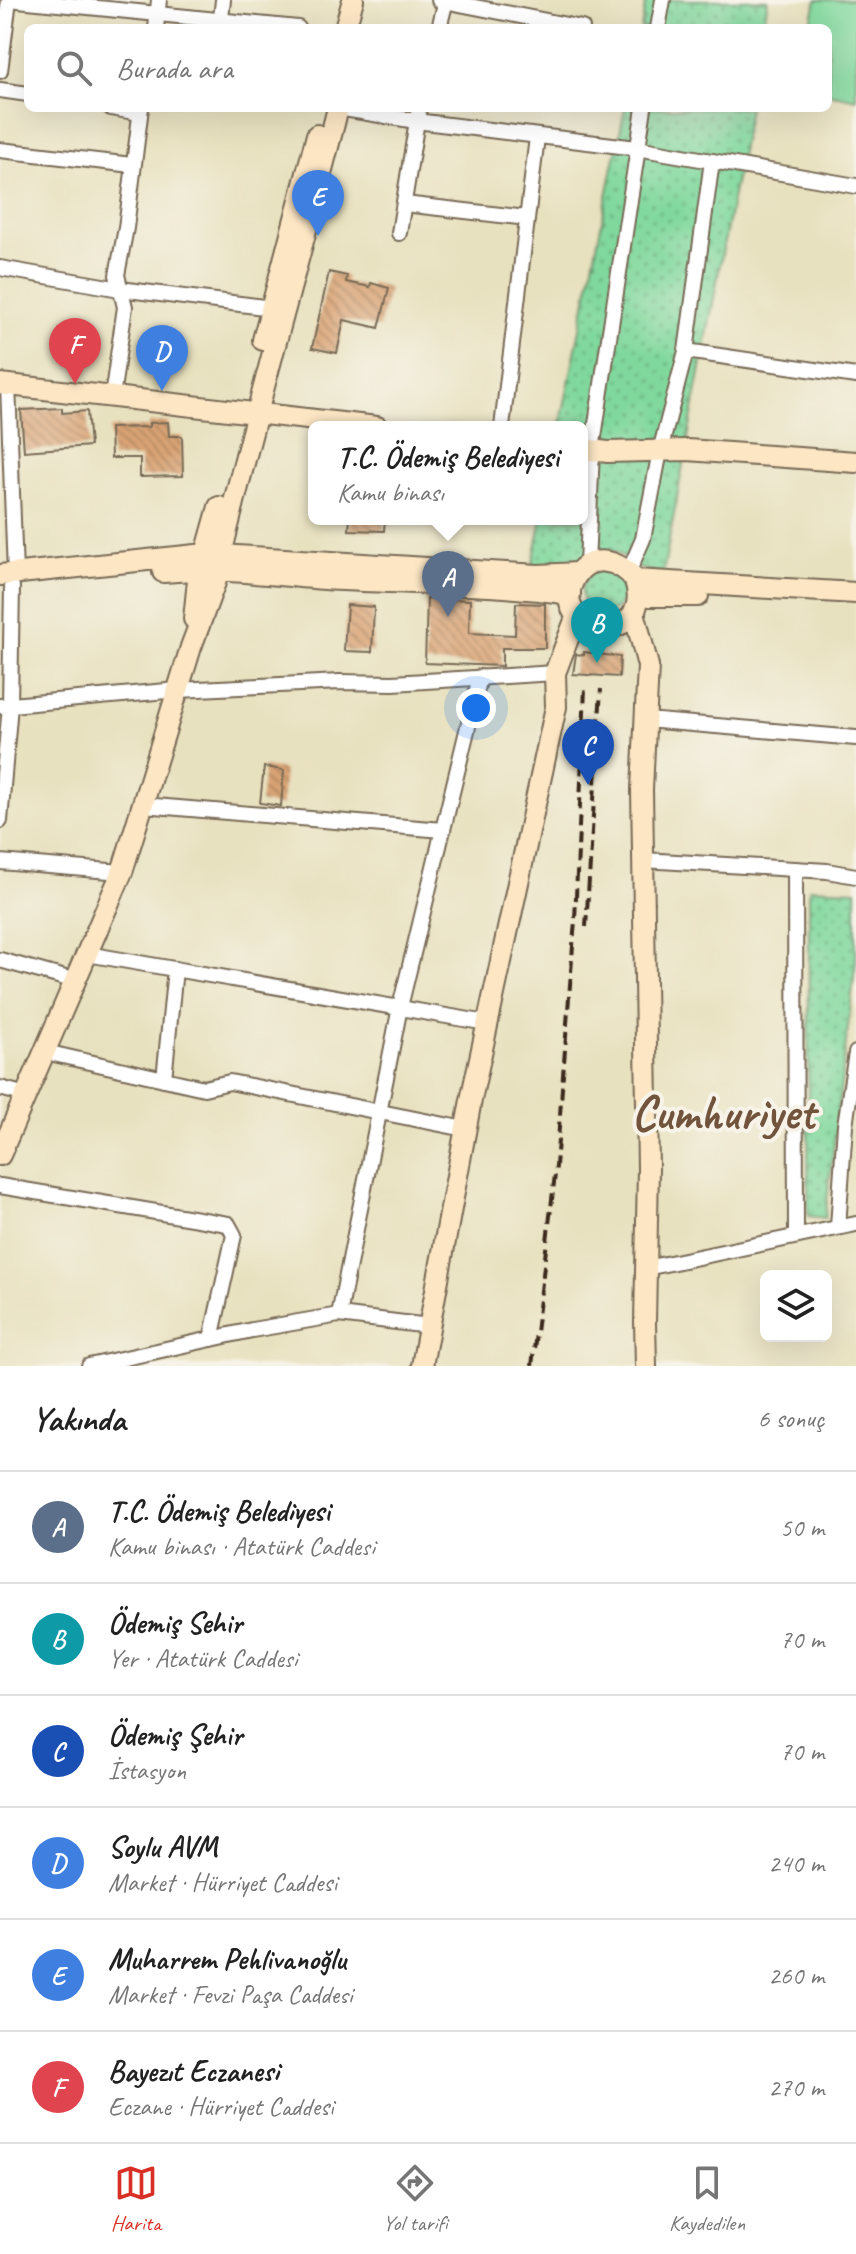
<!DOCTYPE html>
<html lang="tr">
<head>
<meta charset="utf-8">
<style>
  :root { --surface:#fff; --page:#f6f6f6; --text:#222; --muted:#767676; --line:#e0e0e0; --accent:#d93025 }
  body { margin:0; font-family:Caveat,sans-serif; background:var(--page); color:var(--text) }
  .controls { position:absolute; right:24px; bottom:24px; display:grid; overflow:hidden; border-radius:12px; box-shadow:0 8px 32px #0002 }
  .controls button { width:72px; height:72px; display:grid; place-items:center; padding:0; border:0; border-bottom:2px solid var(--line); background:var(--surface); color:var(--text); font:40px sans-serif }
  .you { position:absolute; left:476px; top:708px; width:28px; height:28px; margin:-20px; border:6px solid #fff; border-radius:50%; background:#1a73e8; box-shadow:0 0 0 12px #1a73e833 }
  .badge { display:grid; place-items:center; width:52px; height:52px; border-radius:50%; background:var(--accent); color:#fff; font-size:26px; font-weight:700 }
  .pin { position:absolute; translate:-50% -66px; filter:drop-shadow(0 2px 4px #0008) }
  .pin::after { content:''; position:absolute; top:42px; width:28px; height:24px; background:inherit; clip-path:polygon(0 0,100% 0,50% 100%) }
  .popup { position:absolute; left:308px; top:421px; width:280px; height:104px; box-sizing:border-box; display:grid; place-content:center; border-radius:12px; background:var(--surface); filter:drop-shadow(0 2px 6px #0005); font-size:26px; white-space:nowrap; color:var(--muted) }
  .popup b { font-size:30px; color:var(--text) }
  .popup::after { content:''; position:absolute; left:50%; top:100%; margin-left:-16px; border:16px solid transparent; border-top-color:var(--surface) }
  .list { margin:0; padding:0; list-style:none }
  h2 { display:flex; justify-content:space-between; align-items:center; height:104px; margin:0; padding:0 32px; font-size:34px }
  h2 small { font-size:26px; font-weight:400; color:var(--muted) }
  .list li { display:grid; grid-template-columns:52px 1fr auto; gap:24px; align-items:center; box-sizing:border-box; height:112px; padding:0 32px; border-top:2px solid var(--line) }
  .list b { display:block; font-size:30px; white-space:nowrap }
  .list p { margin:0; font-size:26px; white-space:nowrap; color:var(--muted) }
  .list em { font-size:26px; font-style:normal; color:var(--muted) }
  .icon { flex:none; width:44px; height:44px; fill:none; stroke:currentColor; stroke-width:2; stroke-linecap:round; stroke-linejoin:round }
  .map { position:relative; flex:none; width:856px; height:1366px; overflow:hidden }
  .search { position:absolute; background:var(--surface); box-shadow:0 8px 32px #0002; left:24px; right:24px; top:24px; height:88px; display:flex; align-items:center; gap:20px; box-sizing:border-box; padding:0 28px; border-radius:12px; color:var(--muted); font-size:30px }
  .sheet { height:776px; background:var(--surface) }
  nav { display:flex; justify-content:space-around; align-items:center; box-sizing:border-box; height:112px; border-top:2px solid var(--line); background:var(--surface); font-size:22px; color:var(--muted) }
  nav a { display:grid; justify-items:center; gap:4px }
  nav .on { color:var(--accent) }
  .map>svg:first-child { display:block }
  .green { fill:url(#green-dots); stroke:#5e815e; stroke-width:2 }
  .pitch { fill:#80d89d; stroke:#5e815e; stroke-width:2 }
  .building { fill:url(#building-back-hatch) }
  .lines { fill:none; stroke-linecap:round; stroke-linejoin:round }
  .street-casing { stroke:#786a56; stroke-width:18 }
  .secondary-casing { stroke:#786a56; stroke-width:24 }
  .street { stroke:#fff; stroke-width:14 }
  .secondary { stroke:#fce6c4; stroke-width:20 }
  .rail { stroke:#3b2a1e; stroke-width:4; stroke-dasharray:12 6; stroke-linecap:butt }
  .labels { text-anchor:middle; stroke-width:8; stroke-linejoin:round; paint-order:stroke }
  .district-label { font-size:48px; font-weight:bold; fill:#72543c; stroke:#f7f3e8 }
</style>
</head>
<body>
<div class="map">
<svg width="856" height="1366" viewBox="0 0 856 1366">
  <defs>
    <pattern id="green-dots" width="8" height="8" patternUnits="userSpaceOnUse" patternTransform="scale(2)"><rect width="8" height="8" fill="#80d89d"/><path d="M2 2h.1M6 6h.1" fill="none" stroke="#6aaf7f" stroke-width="1.8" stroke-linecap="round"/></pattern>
    <pattern id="building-back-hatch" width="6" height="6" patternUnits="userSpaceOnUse" patternTransform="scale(2)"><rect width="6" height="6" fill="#d9a374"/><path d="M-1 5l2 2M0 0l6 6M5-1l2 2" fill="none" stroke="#b1855f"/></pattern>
  </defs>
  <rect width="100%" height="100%" fill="#f7f3e8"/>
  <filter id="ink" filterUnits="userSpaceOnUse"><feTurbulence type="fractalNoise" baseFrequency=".0125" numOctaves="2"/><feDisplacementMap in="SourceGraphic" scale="16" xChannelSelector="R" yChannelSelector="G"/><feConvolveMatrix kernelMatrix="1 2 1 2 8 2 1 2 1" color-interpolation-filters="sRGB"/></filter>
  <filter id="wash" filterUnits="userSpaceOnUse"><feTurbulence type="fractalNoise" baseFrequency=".006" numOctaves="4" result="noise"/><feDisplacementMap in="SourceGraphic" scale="32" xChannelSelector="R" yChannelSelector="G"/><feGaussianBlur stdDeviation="1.8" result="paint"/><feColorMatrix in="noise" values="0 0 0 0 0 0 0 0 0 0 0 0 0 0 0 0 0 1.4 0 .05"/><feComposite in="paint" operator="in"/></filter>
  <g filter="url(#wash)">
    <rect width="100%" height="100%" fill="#e8e1bf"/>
    <!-- green -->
    <g class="green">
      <path d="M646,0H768L763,28H641Z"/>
      <path d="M625,108H749L663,573L641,569L615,551H597L580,559L567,569L532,567L542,519H582V427H560Z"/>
      <circle cx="603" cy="592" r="21"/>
      <path d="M809,888L856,890V961L825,1218L808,1216Z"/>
    </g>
    <!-- pitch -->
    <path class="pitch" d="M816,0H856V99L828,93V28H810Z"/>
    <g id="blocks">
      <!-- building -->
      <g class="building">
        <path d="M329,272L347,276L346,282L370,287L371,283L389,288L379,328L344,320L337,353L312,348Z"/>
        <path d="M62,408V413L87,411L90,446L24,451L21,410Z"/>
        <path d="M168,422L169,436H182L183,476L140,477V458H111L110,428L149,427V423Z"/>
        <path d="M350,519H385L384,531L349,530Z"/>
        <path d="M427,598L470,600L469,633L515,635L516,603L545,604V648H502V666L425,663Z"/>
        <path d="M347,605L374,607L372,652L344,651Z"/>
        <path d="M584,652L620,657L619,677L573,674L576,654L584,655Z"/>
        <path d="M264,767L284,770L281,806L260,803Z"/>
      </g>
    </g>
  </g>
  <g filter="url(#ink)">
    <use href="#blocks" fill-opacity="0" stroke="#786a56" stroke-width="2"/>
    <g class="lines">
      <defs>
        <g id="street">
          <path d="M18,0L298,28"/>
          <path d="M439,0L582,28"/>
          <path d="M156,28L159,0"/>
          <path d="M220,28L223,0"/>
          <path d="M439,28L446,0"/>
          <path d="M658,28L663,0"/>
          <path d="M0,71L9,0"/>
          <path d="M0,90L28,94"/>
          <path d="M111,108L140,113"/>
          <path d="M338,108L416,121L637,148L856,186"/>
          <path d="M0,150L132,165"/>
          <path d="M404,204L527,218"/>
          <path d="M399,233L419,108"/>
          <path d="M0,268L120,289L272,308"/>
          <path d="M686,351L856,376"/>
          <path d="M8,384L15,574"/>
          <path d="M112,397L125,307L117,275L126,228L141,108"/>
          <path d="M502,427L537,137"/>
          <path d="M587,565L592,450L644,108"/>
          <path d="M629,571L643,539L660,451L686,351L712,161"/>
          <path d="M0,706L178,690L340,682L393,683L555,673"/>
          <path d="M646,720L856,738"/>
          <path d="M143,805L443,830"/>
          <path d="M0,821L10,705L12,586"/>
          <path d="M643,860L827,871L856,876"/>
          <path d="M0,862L122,872"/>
          <path d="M795,869L796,1236"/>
          <path d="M87,954L487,1023"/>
          <path d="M0,960L76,981"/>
          <path d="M45,1052L204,1088L230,1082L465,1129"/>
          <path d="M164,1079L175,969"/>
          <path d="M0,1088L26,1095"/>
          <path d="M0,1186L228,1224L234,1235L211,1339"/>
          <path d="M838,1227L845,1125L856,1053"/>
          <path d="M646,1268L856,1224"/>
          <path d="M339,1315L400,1007L480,677"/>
          <path d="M89,1366L252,1330L339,1315L429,1326"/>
        </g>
        <g id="secondary">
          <path d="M345,28L353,0"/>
          <path d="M263,340L317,135"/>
          <path d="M0,384L377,427"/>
          <path d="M582,449L608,452L687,450L856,462"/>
          <path d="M163,572C223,566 282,577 342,580C418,584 494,583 570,594"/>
          <path d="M0,575L206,554L538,575L578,573"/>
          <path d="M635,580C656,650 546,636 574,579C588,552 620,559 635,580L856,593"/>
          <path d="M638,596H698"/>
          <path d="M634,612L648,666L642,790L648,1169L645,1322L646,1366"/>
          <path d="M194,619L199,570L206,554L219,507"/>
          <path d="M0,1155L122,872L191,647L220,569L221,555C257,405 300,257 338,108"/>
          <path d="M422,1366L471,1100L556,707L555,673L577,615"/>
        </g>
      </defs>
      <!-- street casing -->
      <use href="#street" class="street-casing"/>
      <!-- secondary casing -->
      <use href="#secondary" class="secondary-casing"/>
      <!-- street -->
      <use href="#street" class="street"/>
      <!-- secondary -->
      <use href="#secondary" class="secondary"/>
      <!-- rail -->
      <g class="rail">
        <path d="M586,927L601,689"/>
        <path d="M532,1366L556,1166L575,920L585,688"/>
      </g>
    </g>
  </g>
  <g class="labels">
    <!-- district labels -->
    <g class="district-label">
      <text x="723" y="1129">Cumhuriyet</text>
    </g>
  </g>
</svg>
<div class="controls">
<button><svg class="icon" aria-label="layers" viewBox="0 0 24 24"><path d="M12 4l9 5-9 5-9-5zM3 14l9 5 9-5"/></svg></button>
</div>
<div class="you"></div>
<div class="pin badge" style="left:448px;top:617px;background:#5c6f8a">A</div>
<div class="popup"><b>T.C. Ödemiş Belediyesi</b>Kamu binası</div>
<div class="pin badge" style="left:597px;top:663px;background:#0f9aa8">B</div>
<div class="pin badge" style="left:588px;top:785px;background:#1a4fb4">C</div>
<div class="pin badge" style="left:162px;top:391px;background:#3f7fe0">D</div>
<div class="pin badge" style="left:318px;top:236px;background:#3f7fe0">E</div>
<div class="pin badge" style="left:75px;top:384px;background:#e0444e">F</div>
<div class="search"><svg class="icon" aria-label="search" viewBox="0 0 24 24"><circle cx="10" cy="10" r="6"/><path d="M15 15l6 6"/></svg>Burada ara</div>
</div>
<section class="sheet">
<h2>Yakında<small>6 sonuç</small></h2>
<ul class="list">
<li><span class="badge" style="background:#5c6f8a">A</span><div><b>T.C. Ödemiş Belediyesi</b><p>Kamu binası · Atatürk Caddesi</p></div><em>50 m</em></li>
<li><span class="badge" style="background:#0f9aa8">B</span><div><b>Ödemiş Sehir</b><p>Yer · Atatürk Caddesi</p></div><em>70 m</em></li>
<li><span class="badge" style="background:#1a4fb4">C</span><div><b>Ödemiş Şehir</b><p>İstasyon</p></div><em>70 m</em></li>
<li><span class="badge" style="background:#3f7fe0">D</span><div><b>Soylu AVM</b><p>Market · Hürriyet Caddesi</p></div><em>240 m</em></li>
<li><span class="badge" style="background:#3f7fe0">E</span><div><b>Muharrem Pehlivanoğlu</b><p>Market · Fevzi Paşa Caddesi</p></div><em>260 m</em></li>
<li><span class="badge" style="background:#e0444e">F</span><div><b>Bayezıt Eczanesi</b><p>Eczane · Hürriyet Caddesi</p></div><em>270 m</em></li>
</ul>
</section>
<nav>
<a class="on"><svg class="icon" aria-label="map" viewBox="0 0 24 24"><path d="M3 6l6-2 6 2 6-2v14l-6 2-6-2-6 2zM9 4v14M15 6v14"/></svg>Harita</a>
<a><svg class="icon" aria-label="directions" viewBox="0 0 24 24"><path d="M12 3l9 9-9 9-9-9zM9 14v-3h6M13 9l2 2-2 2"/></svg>Yol tarifi</a>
<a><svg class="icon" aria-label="saved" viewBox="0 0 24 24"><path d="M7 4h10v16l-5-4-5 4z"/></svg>Kaydedilen</a>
</nav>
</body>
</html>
